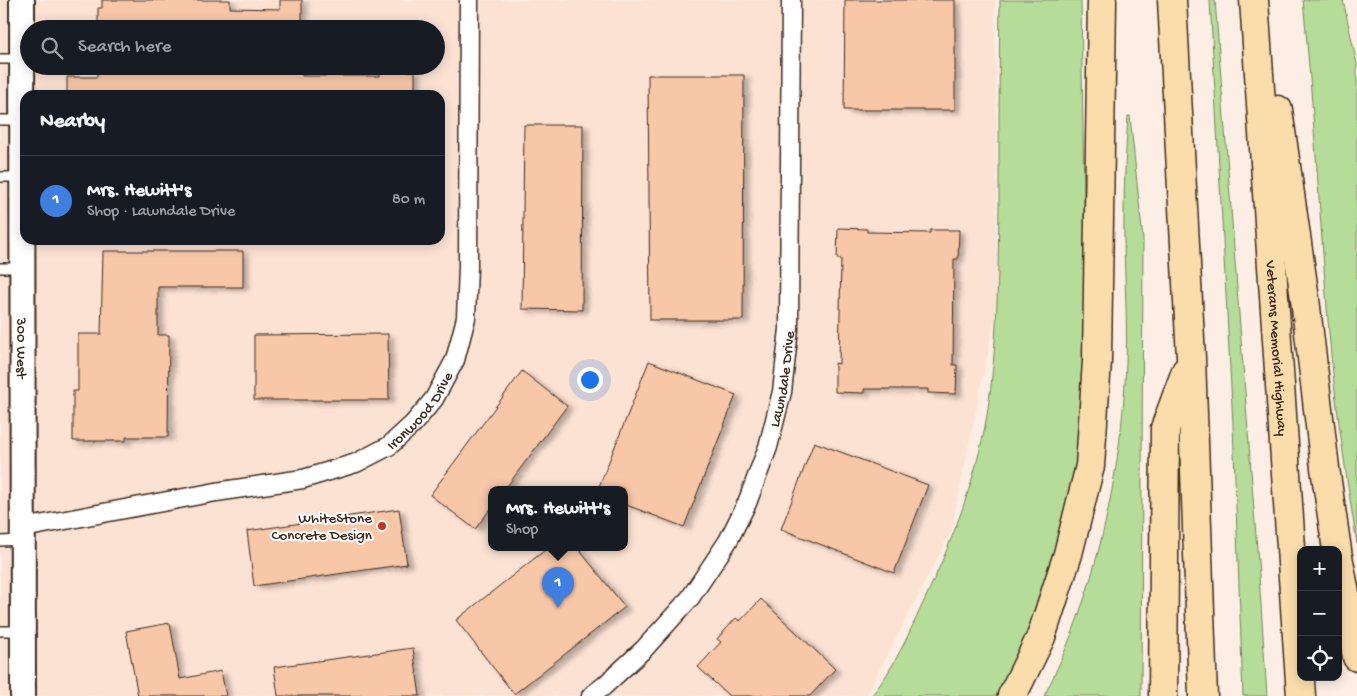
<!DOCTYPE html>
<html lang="en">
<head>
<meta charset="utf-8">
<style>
  :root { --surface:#171b24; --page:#20242c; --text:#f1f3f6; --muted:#9ea1a6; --line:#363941; --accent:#c8321e }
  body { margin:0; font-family:"Gochi Hand",sans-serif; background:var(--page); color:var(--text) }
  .controls { position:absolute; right:15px; bottom:15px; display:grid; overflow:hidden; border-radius:10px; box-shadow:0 2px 12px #0003 }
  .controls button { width:45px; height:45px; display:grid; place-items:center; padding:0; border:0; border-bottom:1px solid var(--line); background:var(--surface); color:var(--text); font:25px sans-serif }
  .you { position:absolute; left:589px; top:379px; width:18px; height:18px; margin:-12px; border:4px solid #fff; border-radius:50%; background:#1a73e8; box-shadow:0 0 0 8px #1a73e833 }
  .badge { display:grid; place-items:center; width:32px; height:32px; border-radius:50%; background:var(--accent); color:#fff; font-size:16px; font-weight:700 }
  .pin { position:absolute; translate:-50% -41px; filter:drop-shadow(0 1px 2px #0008) }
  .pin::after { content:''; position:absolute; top:26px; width:18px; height:15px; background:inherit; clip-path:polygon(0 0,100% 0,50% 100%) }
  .popup { position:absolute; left:488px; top:486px; width:140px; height:65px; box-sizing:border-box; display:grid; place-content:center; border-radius:10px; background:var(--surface); filter:drop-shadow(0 1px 4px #0005); font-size:16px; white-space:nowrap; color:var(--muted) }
  .popup b { font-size:19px; color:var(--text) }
  .popup::after { content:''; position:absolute; left:50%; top:100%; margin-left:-10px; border:10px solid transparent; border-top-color:var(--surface) }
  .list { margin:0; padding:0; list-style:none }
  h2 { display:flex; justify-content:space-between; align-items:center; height:65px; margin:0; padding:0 20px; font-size:21px }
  h2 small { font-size:16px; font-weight:400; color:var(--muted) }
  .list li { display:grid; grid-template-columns:32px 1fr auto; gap:15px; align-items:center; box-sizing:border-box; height:90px; padding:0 20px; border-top:1px solid var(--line) }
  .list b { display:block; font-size:19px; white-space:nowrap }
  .list p { margin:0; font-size:16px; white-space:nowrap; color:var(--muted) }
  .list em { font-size:16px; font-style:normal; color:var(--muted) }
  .icon { flex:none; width:28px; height:28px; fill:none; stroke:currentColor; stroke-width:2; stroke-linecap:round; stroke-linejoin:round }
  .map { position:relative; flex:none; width:1357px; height:696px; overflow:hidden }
  .search { position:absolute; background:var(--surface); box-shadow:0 2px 12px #0003; left:20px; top:20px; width:425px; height:55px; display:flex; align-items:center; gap:12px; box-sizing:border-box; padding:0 18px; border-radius:28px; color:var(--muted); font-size:19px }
  .panel { position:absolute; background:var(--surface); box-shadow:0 2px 12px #0003; left:20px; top:90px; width:425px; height:155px; border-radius:15px }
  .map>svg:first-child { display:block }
  .built { fill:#fce2d3; fill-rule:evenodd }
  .green { fill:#b5dd99; stroke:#78845c }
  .building { fill:#f8c7a8; stroke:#3b2a1e; filter:url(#shadow) }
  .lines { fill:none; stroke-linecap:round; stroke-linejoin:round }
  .service-casing { stroke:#3b2a1e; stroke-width:12 }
  .minor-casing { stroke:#3b2a1e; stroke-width:21 }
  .secondary-casing { stroke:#3b2a1e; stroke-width:28 }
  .motorway-casing { stroke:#3b2a1e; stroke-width:31 }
  .service { stroke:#fff; stroke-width:9 }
  .minor { stroke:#fff; stroke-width:18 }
  .secondary { stroke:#fff; stroke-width:24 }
  .motorway { stroke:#faddab; stroke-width:28 }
  .poi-dot { fill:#c8321e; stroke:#fff; stroke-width:2 }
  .labels { text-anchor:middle; stroke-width:4; stroke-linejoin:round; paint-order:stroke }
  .street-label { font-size:15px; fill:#3b2a1e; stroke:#fff }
  .poi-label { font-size:15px; fill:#3b2a1e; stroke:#fff; text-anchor:end }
</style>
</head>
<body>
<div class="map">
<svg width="1357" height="696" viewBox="0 0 1357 696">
  <defs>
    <filter id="shadow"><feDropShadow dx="5.5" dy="3" stdDeviation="2.5" flood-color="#0004"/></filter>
  </defs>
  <rect width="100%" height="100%" fill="#fdeee5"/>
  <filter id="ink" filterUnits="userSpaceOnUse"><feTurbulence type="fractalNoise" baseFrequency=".02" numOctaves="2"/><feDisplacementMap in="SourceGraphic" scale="10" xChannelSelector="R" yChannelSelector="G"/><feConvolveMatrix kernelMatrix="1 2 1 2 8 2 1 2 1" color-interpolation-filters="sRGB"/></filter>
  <g filter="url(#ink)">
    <!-- built -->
    <path class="built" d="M0,0H995L998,303L951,532L866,696H0ZM29,29H436V66H29ZM25,95H440V240H25ZM492,489H624V547H492Z"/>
    <!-- green -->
    <g class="green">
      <path d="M1000,0H1081L1086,337L1081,432L1075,473L1066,518L1034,624L1001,696H871C893,671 910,631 924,601C952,542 976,480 987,415C998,345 998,275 999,204C999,136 999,68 1000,0Z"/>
      <path d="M1210,0H1215L1259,575L1267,696H1243L1233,424Z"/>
      <path d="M1303,0H1343L1357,64V544C1346,474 1335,404 1329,333C1320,222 1314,111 1303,0Z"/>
      <path d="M1128,116H1130L1143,240L1141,696H1044C1095,597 1122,474 1126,363C1128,312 1123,262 1124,211C1124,180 1126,148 1128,116Z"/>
    </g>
    <!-- building -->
    <g class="building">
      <path d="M102,0H230V8L280,9V0H302V29H98V8H102Z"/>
      <path d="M845,0H955V110H844Z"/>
      <path d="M97,66H302V76H380V71H415V95H67V77H97Z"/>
      <path d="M648,75H744L743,320H650Z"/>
      <path d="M524,125H583L582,310L522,309Z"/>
      <path d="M838,228L867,229V232L930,233V230H959L958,259H954L953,365H957L956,394L928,393V389H864V393L835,392V363L839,364L841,259H837Z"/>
      <path d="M103,251H243V287H158V335H169L168,437H126V441H73V391H78V334H101Z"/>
      <path d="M388,334L389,400H254V335Z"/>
      <path d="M649,361L736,395L684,527L624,504V489H598Z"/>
      <path d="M522,371L567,406L505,489H492V507L475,529L430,495Z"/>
      <path d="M814,442L928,485L894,573L781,529Z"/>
      <path d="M399,509L407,564L254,586L247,531Z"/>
      <path d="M549,547H577L625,607L514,694L456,620Z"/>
      <path d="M761,599L835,669L810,696H729L698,667L721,642L717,639L736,618L740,621Z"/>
      <path d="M170,623L180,679L221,671L226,696H138L126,631Z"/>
      <path d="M413,648L420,696H278L274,667Z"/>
    </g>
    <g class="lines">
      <defs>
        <g id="service">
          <path d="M0,59H22"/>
          <path d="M0,120H22"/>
          <path d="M0,177H22"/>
          <path d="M0,268H23"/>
          <path d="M0,541L23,540"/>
          <path d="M0,631H22"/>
        </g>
        <g id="minor">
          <path id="s1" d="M23,528L216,492L303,479L356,463L389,446L413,424L434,399L455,360L466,318L468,267L469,0"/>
          <path id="s2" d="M591,696L604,686L644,649L690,598L728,541L747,503L768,447L782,392L789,329L791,0"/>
        </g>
        <g id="secondary">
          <path id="s3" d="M22,0L23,696"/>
        </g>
        <g id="motorway">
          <path d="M1172,0L1191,358L1203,696"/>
          <path id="s4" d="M1254,0L1301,696"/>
          <path d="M1278,110L1305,299L1325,468L1337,550"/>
          <path d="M1338,556L1357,657"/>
          <path d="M1012,696L1041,637L1068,554L1090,466L1097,361L1102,0"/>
          <path d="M1163,696L1165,428L1186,371"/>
        </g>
      </defs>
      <!-- service casing -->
      <use href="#service" class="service-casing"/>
      <!-- minor casing -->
      <use href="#minor" class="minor-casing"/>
      <!-- secondary casing -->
      <use href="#secondary" class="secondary-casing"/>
      <!-- motorway casing -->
      <use href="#motorway" class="motorway-casing"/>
      <!-- service -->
      <use href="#service" class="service"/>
      <!-- minor -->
      <use href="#minor" class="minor"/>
      <!-- secondary -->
      <use href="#secondary" class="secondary"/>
      <!-- motorway -->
      <use href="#motorway" class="motorway"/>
    </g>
  </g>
  <!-- markers -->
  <circle class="poi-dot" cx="382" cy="526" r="5"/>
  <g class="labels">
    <!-- street labels -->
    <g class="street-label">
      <text dy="5" stroke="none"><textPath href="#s3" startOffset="348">300 West</textPath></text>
      <text dy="5" stroke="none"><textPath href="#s4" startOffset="349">Veterans Memorial Highway</textPath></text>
      <text dy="5" stroke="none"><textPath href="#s2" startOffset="380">Lawndale Drive</textPath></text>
      <text dy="5" stroke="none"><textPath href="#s1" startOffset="424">Ironwood Drive</textPath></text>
    </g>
    <!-- poi labels -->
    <g class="poi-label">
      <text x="372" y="522">WhiteStone<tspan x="372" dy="17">Concrete Design</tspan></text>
    </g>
  </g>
</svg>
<div class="controls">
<button>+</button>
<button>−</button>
<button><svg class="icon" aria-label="locate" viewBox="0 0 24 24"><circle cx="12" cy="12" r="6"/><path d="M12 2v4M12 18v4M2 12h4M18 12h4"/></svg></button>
</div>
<div class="you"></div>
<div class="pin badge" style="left:558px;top:608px;background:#3f7fe0">1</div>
<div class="popup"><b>Mrs. Hewitt's</b>Shop</div>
<div class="search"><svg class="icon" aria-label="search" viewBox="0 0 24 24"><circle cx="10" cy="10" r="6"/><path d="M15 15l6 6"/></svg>Search here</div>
<section class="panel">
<h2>Nearby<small></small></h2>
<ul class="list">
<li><span class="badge" style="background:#3f7fe0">1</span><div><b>Mrs. Hewitt's</b><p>Shop · Lawndale Drive</p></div><em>80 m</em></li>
</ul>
</section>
</div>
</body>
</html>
